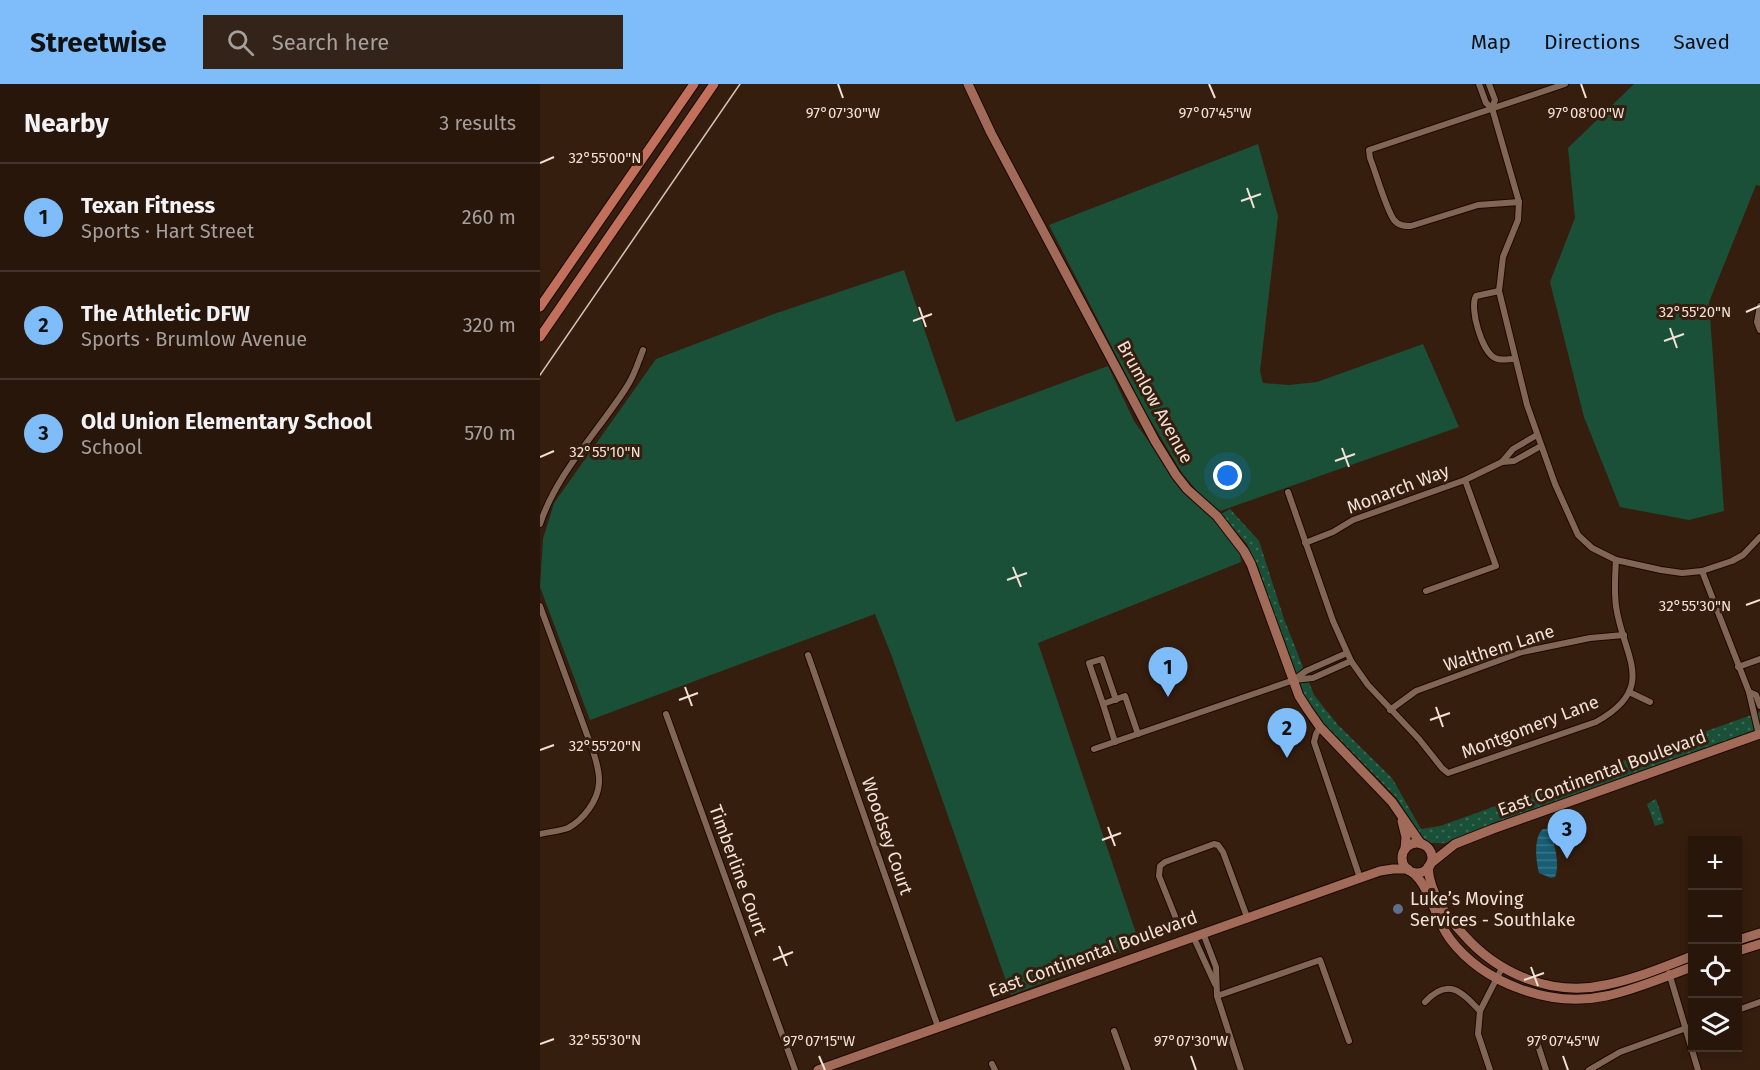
<!DOCTYPE html>
<html lang="en">
<head>
<meta charset="utf-8">
<style>
  :root { --surface:#28160b; --page:#342319; --text:#f1f3f6; --muted:#a59f9d; --line:#44352c; --accent:#7fbdfa }
  body { margin:0; font-family:"Fira Sans",sans-serif; background:var(--page); color:var(--text) }
  .controls { position:absolute; right:18px; bottom:18px; display:grid; overflow:hidden; border-radius:0px; box-shadow:0 3px 9px #0003 }
  .controls button { width:54px; height:54px; display:grid; place-items:center; padding:0; border:0; border-bottom:2px solid var(--line); background:var(--surface); color:var(--text); font:30px sans-serif }
  .you { position:absolute; left:688px; top:392px; width:21px; height:21px; margin:-15px; border:4px solid #fff; border-radius:50%; background:#1a73e8; box-shadow:0 0 0 9px #1a73e833 }
  .badge { display:grid; place-items:center; width:39px; height:39px; border-radius:50%; background:var(--accent); color:#111; font-size:20px; font-weight:700 }
  .pin { position:absolute; translate:-50% -50px; filter:drop-shadow(0 2px 3px #0008) }
  .pin::after { content:''; position:absolute; top:32px; width:21px; height:18px; background:inherit; clip-path:polygon(0 0,100% 0,50% 100%) }
  .list { margin:0; padding:0; list-style:none }
  h2 { display:flex; justify-content:space-between; align-items:center; height:78px; margin:0; padding:0 24px; font-size:26px }
  h2 small { font-size:20px; font-weight:400; color:var(--muted) }
  .list li { display:grid; grid-template-columns:39px 1fr auto; gap:18px; align-items:center; box-sizing:border-box; height:108px; padding:0 24px; border-top:2px solid var(--line) }
  .list b { display:block; font-size:22px; white-space:nowrap }
  .list p { margin:0; font-size:20px; white-space:nowrap; color:var(--muted) }
  .list em { font-size:20px; font-style:normal; color:var(--muted) }
  .icon { flex:none; width:33px; height:33px; fill:none; stroke:currentColor; stroke-width:2; stroke-linecap:round; stroke-linejoin:round }
  .map { position:relative; flex:none; width:1220px; height:986px; overflow:hidden }
  header { display:flex; align-items:center; gap:36px; box-sizing:border-box; height:84px; padding:0 30px; background:var(--accent); color:#111 }
  header strong { font-size:28px }
  nav { display:flex; gap:33px; margin-inline-start:auto; font-size:21px }
  .search { width:420px; height:54px; background:var(--page); display:flex; align-items:center; gap:15px; box-sizing:border-box; padding:0 21px; border-radius:0px; color:var(--muted); font-size:22px }
  main { display:flex }
  aside { flex:1; background:var(--surface) }
  .map>svg:first-child { display:block }
  .green { fill:#1b5038 }
  .park { fill:url(#park-dots) }
  .water { fill:url(#water-rules) }
  .lines { fill:none; stroke-linecap:round; stroke-linejoin:round }
  .street-casing { stroke:#1c0700; stroke-width:8 }
  .secondary-casing { stroke:#1c0700; stroke-width:11 }
  .primary-casing { stroke:#1c0700; stroke-width:11 }
  .street { stroke:#826655; stroke-width:6 }
  .secondary { stroke:#a26b59; stroke-width:9 }
  .primary { stroke:#c2705c; stroke-width:9 }
  .rail { stroke:#d6c4b9; stroke-width:1.5 }
  .ticks { fill:none; stroke:#f2e1d7; stroke-width:2 }
  .service-dot { fill:#5c6f8a; stroke:#361e0f; stroke-width:2 }
  .labels { text-anchor:middle; stroke-width:6; stroke-linejoin:round; paint-order:stroke }
  .street-label { font-size:18px; fill:#f2e1d7; stroke:#361e0f }
  .poi-label { font-size:18px; fill:#f2e1d7; stroke:#361e0f; text-anchor:start }
  .ticks-label { font-size:15px; text-anchor:middle; fill:#f2e1d7; stroke:#361e0f; stroke-width:6; stroke-linejoin:round; paint-order:stroke }
</style>
</head>
<body>
<header>
<strong>Streetwise</strong>
<div class="search"><svg class="icon" aria-label="search" viewBox="0 0 24 24"><circle cx="10" cy="10" r="6"/><path d="M15 15l6 6"/></svg>Search here</div>
<nav><a>Map</a><a>Directions</a><a>Saved</a></nav>
</header>
<main>
<aside>
<h2>Nearby<small>3 results</small></h2>
<ul class="list">
<li><span class="badge">1</span><div><b>Texan Fitness</b><p>Sports · Hart Street</p></div><em>260 m</em></li>
<li><span class="badge">2</span><div><b>The Athletic DFW</b><p>Sports · Brumlow Avenue</p></div><em>320 m</em></li>
<li><span class="badge">3</span><div><b>Old Union Elementary School</b><p>School</p></div><em>570 m</em></li>
</ul>
</aside>
<div class="map">
<svg width="1220" height="986" viewBox="0 0 1220 986">
  <defs>
    <pattern id="park-dots" width="8" height="8" patternUnits="userSpaceOnUse" patternTransform="scale(1.5)"><rect width="8" height="8" fill="#1b5038"/><path d="M2 2h.1M6 6h.1" fill="none" stroke="#3d6954" stroke-width="1.8" stroke-linecap="round"/></pattern>
    <pattern id="water-rules" width="6" height="5" patternUnits="userSpaceOnUse" patternTransform="scale(1.5)"><rect width="6" height="5" fill="#175e74"/><path d="M0 2.5h6" fill="none" stroke="#397587"/></pattern>
  </defs>
  <rect width="100%" height="100%" fill="#361e0f"/>
  <!-- green -->
  <g class="green">
    <path d="M1094,0H1220V102L1216,101L1169,218L1184,427L1149,436L1080,423L1044,333L1010,198L1035,134L1028,64Z"/>
    <path d="M718,60L738,132L720,287L723,299L749,301L777,298L883,260L919,343L680,427L658,408L642,389L605,327L509,141Z"/>
    <path d="M364,186L416,338L568,282L594,337L642,404L684,445L700,469L701,478L498,559L600,861L471,911L351,570L335,530L50,636L0,503L3,455L14,419L116,275L231,231Z"/>
  </g>
  <!-- park -->
  <g class="park">
    <path d="M690,425L719,457L744,535L774,611L798,641L852,694L881,745L900,742L1220,628V646L905,759C869,762 872,737 855,712L775,630L763,612L720,489L707,460L681,430Z"/>
    <path d="M1116,715L1124,739L1115,742L1107,720Z"/>
  </g>
  <!-- water -->
  <path class="water" d="M1003,745H1007C1015,755 1020,782 1015,793L1011,794L999,789C996,778 993,753 1003,745Z"/>
  <g class="lines">
    <defs>
      <g id="street">
        <path d="M939,0L946,19L952,24"/>
        <path d="M949,0L955,16L952,24L979,118L978,136L963,173L959,207L987,321L1015,400L1038,451L1052,464L1076,476L1121,486L1142,489L1162,487L1192,477L1203,471L1220,453"/>
        <path d="M979,118L938,121L871,142C865,142 859,142 854,136C846,125 836,89 830,74L829,66L1025,0"/>
        <path d="M959,207L936,212C929,224 942,268 955,274C961,277 968,275 974,275"/>
        <path d="M1220,222L1217,238L1220,246"/>
        <path d="M962,378L974,377L1001,362"/>
        <path d="M748,408L793,537L811,577L828,601L879,655L902,684L908,689L1056,638C1119,603 1083,573 1076,522C1074,507 1075,491 1076,476"/>
        <path d="M0,440C17,389 57,349 86,304C94,293 98,279 103,266"/>
        <path d="M765,459L793,448L813,436L925,396L962,378L973,365L997,351"/>
        <path d="M1162,487L1209,608L1219,651"/>
        <path d="M886,507L956,482L925,396"/>
        <path d="M0,522L53,667C56,677 60,688 59,699C58,717 43,736 28,744C20,747 9,748 0,750"/>
        <path d="M268,571L398,943"/>
        <path d="M1198,583L1220,575"/>
        <path d="M754,596L766,587L807,569"/>
        <path d="M1089,608L1110,618"/>
        <path d="M1209,608L1216,611L1220,622"/>
        <path d="M563,620L549,579L562,575L576,616"/>
        <path d="M850,626L876,607L982,568L1050,554L1084,551"/>
        <path d="M126,630L255,986"/>
        <path d="M780,643L776,650L774,658L820,794"/>
        <path d="M575,658L563,620L585,612L598,650"/>
        <path d="M554,665L754,596L773,594L811,577"/>
        <path d="M635,832L619,792L620,782L625,778L674,760L678,761L683,768L707,833"/>
        <path d="M663,849L676,883L677,912L701,986"/>
        <path d="M653,852L675,900"/>
        <path d="M1129,889L1158,986"/>
        <path d="M677,912L780,876L809,957"/>
        <path d="M885,918C908,893 921,907 940,927"/>
        <path d="M1198,926L1220,918"/>
        <path d="M574,947L588,986"/>
        <path d="M996,955L1006,986"/>
        <path d="M452,980L455,986"/>
        <path d="M950,986L938,950L940,927L962,884"/>
        <path d="M1049,986L1080,968L1152,942"/>
      </g>
      <g id="secondary">
        <path d="M428,0L451,49L615,357L636,391L647,405L677,432L704,467L711,480L759,612L768,626L780,643L852,718L881,760"/>
        <path d="M862,737L866,753L865,765"/>
        <circle cx="877" cy="774" r="15"/>
        <path d="M890,780L915,760L953,745L1220,650"/>
        <path d="M888,783C890,810 906,832 924,851C958,890 1013,913 1065,901C1095,895 1124,883 1152,872"/>
        <path d="M872,788C890,802 895,835 910,855C944,900 1011,924 1066,912C1095,906 1124,893 1152,883"/>
        <path d="M1198,856L1220,849"/>
        <path d="M1198,867L1220,860"/>
        <path d="M278,986L840,787L853,785H868"/>
      </g>
      <g id="primary">
        <path d="M0,223L154,0"/>
        <path d="M0,253L174,0"/>
      </g>
    </defs>
    <!-- street casing -->
    <use href="#street" class="street-casing"/>
    <!-- secondary casing -->
    <use href="#secondary" class="secondary-casing"/>
    <!-- primary casing -->
    <use href="#primary" class="primary-casing"/>
    <!-- street -->
    <use href="#street" class="street"/>
    <!-- secondary -->
    <use href="#secondary" class="secondary"/>
    <!-- primary -->
    <use href="#primary" class="primary"/>
    <!-- rail -->
    <path class="rail" d="M0,291L200,0"/>
  </g>
  <!-- ticks -->
  <path class="ticks" d="M298,0L303,14M669,0L675,14M1041,0L1046,14M0,79L14,73M707,104L714,124M701,117L721,110M379,223L386,243M1206,228L1220,222M373,237L392,230M1130,244L1137,264M1124,257L1144,250M802,364L809,383M0,373L14,367M795,377L815,370M473,483L481,503M467,496L487,489M1206,521L1220,516M145,603L152,622M139,616L158,609M896,623L903,643M890,636L910,629M0,666L14,661M568,743L575,762M562,756L581,749M239,862L247,882M233,876L253,868M991,883L998,902M984,896L1004,889M0,960L14,955M279,972L285,986M651,972L656,986M1023,972L1028,986"/>
  <!-- markers -->
  <circle class="service-dot" cx="858" cy="825" r="6"/>
  <g class="labels">
    <!-- street labels -->
    <g class="street-label">
      <text transform="translate(615 318) rotate(61)" y="6">Brumlow Avenue</text>
      <text transform="translate(858 405) rotate(-21)" y="6">Monarch Way</text>
      <text transform="translate(959 564) rotate(-18)" y="6">Walthem Lane</text>
      <text transform="translate(990 643) rotate(-21)" y="6">Montgomery Lane</text>
      <text transform="translate(1062 689) rotate(-20)" y="6">East Continental Boulevard</text>
      <text transform="translate(347 752) rotate(71)" y="6">Woodsey Court</text>
      <text transform="translate(198 786) rotate(70)" y="6">Timberline Court</text>
      <text transform="translate(553 870) rotate(-20)" y="6">East Continental Boulevard</text>
    </g>
    <!-- poi labels -->
    <g class="poi-label">
      <text x="870" y="821">Luke’s Moving<tspan x="870" dy="21">Services - Southlake</tspan></text>
    </g>
  </g>
  <g class="ticks-label">
    <text x="303" y="34">97°07'30"W</text>
    <text x="675" y="34">97°07'45"W</text>
    <text x="1046" y="34">97°08'00"W</text>
    <text x="65" y="79">32°55'00"N</text>
    <text x="1155" y="233">32°55'20"N</text>
    <text x="65" y="373">32°55'10"N</text>
    <text x="1155" y="527">32°55'30"N</text>
    <text x="65" y="667">32°55'20"N</text>
    <text x="65" y="961">32°55'30"N</text>
    <text x="279" y="962">97°07'15"W</text>
    <text x="651" y="962">97°07'30"W</text>
    <text x="1023" y="962">97°07'45"W</text>
  </g>
</svg>
<div class="controls">
<button>+</button>
<button>−</button>
<button><svg class="icon" aria-label="locate" viewBox="0 0 24 24"><circle cx="12" cy="12" r="6"/><path d="M12 2v4M12 18v4M2 12h4M18 12h4"/></svg></button>
<button><svg class="icon" aria-label="layers" viewBox="0 0 24 24"><path d="M12 4l9 5-9 5-9-5zM3 14l9 5 9-5"/></svg></button>
</div>
<div class="you"></div>
<div class="pin badge" style="left:628px;top:613px">1</div>
<div class="pin badge" style="left:747px;top:674px">2</div>
<div class="pin badge" style="left:1027px;top:775px">3</div>
</div>
</main>
</body>
</html>
